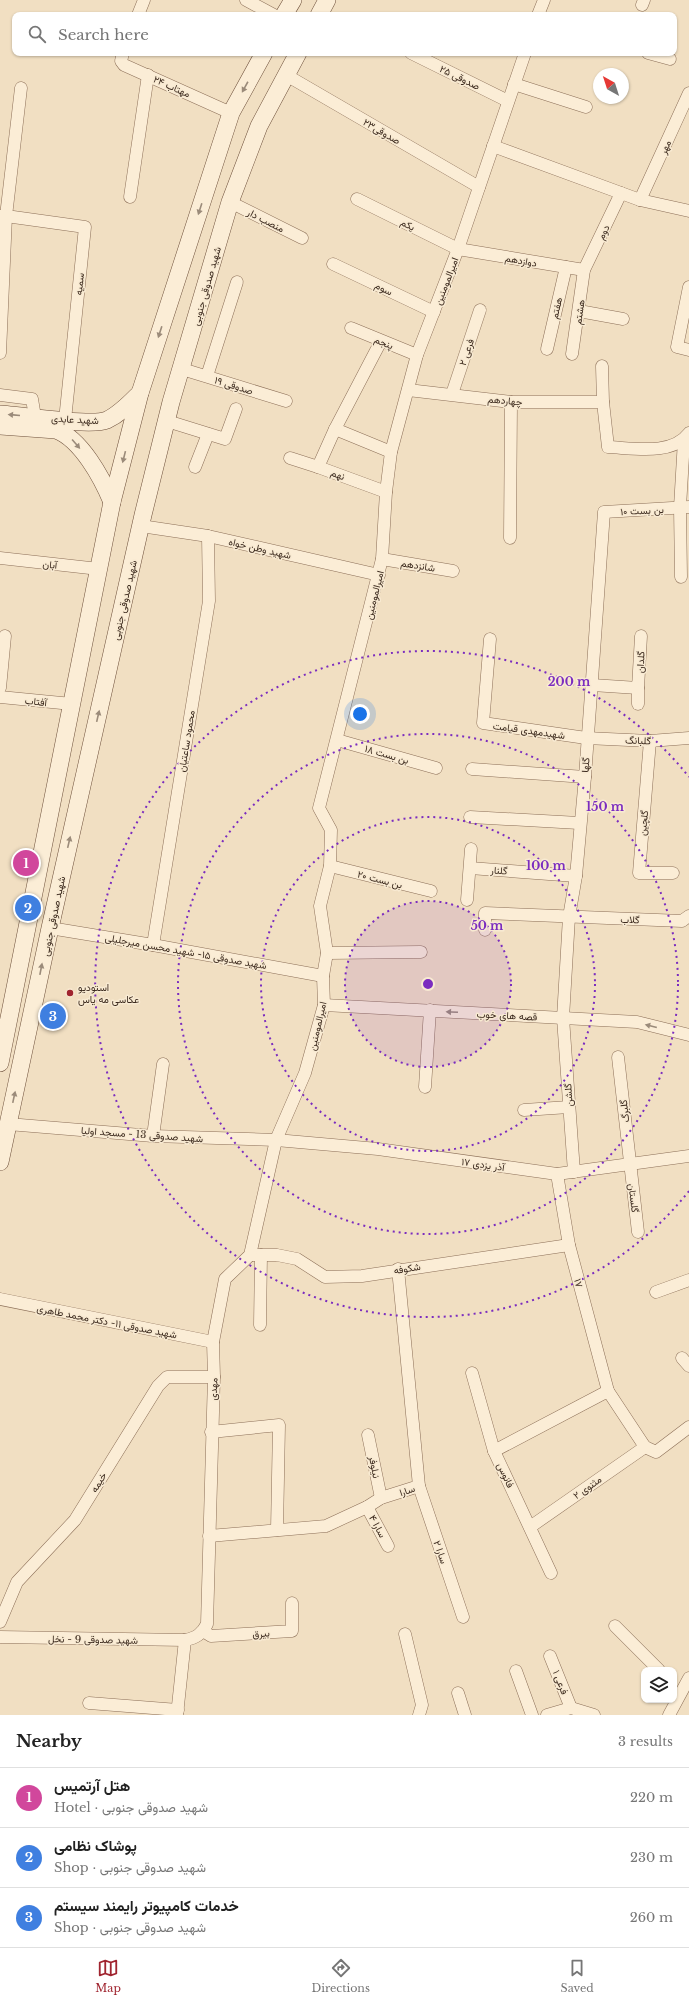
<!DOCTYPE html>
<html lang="en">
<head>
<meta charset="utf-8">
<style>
  :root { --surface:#fff; --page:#f6f6f6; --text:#222; --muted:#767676; --line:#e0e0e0; --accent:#a0242f }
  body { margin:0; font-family:"Libre Baskerville",Vazirmatn,serif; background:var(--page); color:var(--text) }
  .controls { position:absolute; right:12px; bottom:12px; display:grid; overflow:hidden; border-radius:8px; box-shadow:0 1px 3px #0004 }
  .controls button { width:36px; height:36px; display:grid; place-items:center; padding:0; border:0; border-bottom:1px solid var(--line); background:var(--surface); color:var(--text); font:20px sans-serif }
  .compass { position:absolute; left:593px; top:68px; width:36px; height:36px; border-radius:50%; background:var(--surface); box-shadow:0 1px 3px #0004; rotate:321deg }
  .you { position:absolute; left:360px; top:714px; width:14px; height:14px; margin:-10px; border:3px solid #fff; border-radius:50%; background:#1a73e8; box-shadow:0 0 0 6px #1a73e833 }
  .badge { display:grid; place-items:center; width:26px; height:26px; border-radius:50%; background:var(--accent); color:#fff; font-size:13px; font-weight:700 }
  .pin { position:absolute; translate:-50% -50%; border:2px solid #fff; box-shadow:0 1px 4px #0006 }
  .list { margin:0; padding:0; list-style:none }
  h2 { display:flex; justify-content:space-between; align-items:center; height:52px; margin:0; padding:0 16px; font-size:17px }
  h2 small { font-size:13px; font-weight:400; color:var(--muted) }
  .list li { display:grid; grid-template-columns:26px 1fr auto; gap:12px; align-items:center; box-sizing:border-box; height:60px; padding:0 16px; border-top:1px solid var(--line) }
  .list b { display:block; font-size:15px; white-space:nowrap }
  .list p { margin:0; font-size:13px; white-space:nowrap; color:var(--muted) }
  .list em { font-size:13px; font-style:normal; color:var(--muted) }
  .icon { flex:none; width:22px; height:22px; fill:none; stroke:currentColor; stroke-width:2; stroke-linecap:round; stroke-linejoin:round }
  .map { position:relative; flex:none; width:689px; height:1715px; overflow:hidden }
  .search { position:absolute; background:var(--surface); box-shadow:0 1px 3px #0004; left:12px; right:12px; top:12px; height:44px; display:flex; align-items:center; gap:10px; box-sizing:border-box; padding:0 14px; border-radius:8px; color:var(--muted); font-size:15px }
  .sheet { height:232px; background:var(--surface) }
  nav { display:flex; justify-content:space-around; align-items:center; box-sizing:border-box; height:56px; border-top:1px solid var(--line); background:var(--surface); font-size:11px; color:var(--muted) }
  nav a { display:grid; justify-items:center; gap:2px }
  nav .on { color:var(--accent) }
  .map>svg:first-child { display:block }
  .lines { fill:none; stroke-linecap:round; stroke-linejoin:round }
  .minor-casing { stroke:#8c6f58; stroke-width:13 }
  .secondary-casing { stroke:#6e503b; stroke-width:18 }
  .minor { stroke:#fbedd6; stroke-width:12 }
  .secondary { stroke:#fbedd6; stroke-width:17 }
  .oneway { fill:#9b8b7a }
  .ring { fill:none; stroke:#7b2cbf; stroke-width:2; stroke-dasharray:2 4 }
  .poi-dot { fill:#a0242f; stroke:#f8ead2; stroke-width:1.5 }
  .labels { text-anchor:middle; stroke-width:3; stroke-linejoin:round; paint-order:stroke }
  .street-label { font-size:10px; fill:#3b291d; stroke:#f8ead2 }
  .poi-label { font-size:10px; fill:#3b291d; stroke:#f8ead2; text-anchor:start }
  .centre { fill:#7b2cbf; stroke:#f8ead2; stroke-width:2 }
  .ring-label { font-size:12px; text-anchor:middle; font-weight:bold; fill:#7b2cbf; stroke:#f8ead2; stroke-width:3; stroke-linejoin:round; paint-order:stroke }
</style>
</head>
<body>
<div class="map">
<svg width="689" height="1715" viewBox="0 0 689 1715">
  <rect width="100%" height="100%" fill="#f1dfc2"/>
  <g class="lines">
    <defs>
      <g id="minor">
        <path d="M246,0L274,15"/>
        <path d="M642,5L644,0"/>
        <path d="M138,15L144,0"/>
        <path d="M538,15L544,0"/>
        <path d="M123,53L121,61L124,65L231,113"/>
        <path d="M411,53L508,101"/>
        <path d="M648,53L670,59"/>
        <path d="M286,75L479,187"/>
        <path d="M514,84L586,107"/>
        <path d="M21,88L6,216L85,227L65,420"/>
        <path d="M493,146L640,200L689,211"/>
        <path d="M130,197L148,75"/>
        <path d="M357,199L458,249L584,270"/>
        <path d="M640,200L689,93"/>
        <path d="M230,202L302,238"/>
        <path d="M0,216H6L0,353"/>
        <path d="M333,264L434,312"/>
        <path d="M689,287L677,347L689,350"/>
        <path d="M579,311L623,319"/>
        <path d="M351,328L417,355"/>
        <path d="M547,349L566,267"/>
        <path d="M572,354L584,270L621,193"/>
        <path d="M602,366L603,402L608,447C633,448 672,456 689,433"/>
        <path d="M182,369L286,401"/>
        <path d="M207,376L237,282"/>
        <path d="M408,390L511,402H603"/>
        <path d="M452,394L480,310"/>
        <path d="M0,395L32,399L35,417"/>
        <path d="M167,421L225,439L236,409"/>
        <path d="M335,429L391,452"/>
        <path d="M290,458L318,467L386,492"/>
        <path d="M195,467L208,434"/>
        <path d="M318,467L335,429L381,341"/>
        <path d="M141,526L208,536L379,575"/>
        <path d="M510,538L511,402"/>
        <path d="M0,558L99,569"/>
        <path d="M382,559L453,571"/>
        <path d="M681,577L680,507L684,440"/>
        <path d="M490,639L483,723L586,738L650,741L689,738"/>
        <path d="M592,685L638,688L641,636"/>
        <path d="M0,688L5,636"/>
        <path d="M0,697L72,704"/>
        <path d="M638,704V688"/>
        <path d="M337,740L436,768"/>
        <path d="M650,741L639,873H673"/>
        <path d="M472,769L585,777"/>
        <path d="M470,817L579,823"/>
        <path d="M330,866L431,891"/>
        <path d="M470,868L576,876"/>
        <path d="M467,900L471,849"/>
        <path d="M50,928L153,945L323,976"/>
        <path d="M485,930V913L682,921L689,916"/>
        <path d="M153,945L209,601L208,536"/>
        <path d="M327,953L421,952"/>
        <path d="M324,1005L637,1022L689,1035"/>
        <path d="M618,1057L638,1232"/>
        <path d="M425,1087L430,1010"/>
        <path d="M524,1110L569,1107"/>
        <path d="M8,1124L153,1136L276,1140L378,1149L557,1174L689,1156"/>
        <path d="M153,1136L163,1064"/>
        <path d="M574,1172L563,1018L569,917L576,876L585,777L604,512L689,507"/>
        <path d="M557,1174L569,1245L608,1391"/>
        <path d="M250,1255H277L297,1259L325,1277L362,1276L569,1245"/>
        <path d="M656,1292L689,1280"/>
        <path d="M0,1299L213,1342"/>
        <path d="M260,1325L261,1255"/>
        <path d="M682,1358L689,1366"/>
        <path d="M472,1373L494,1451L551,1573"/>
        <path d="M211,1432L279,1425L277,1530"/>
        <path d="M368,1435L381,1498"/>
        <path d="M645,1447L656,1452L689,1427"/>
        <path d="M494,1451L608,1391L645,1447"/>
        <path d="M419,1486L463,1617"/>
        <path d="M367,1507L388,1546"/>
        <path d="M530,1527L645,1447"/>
        <path d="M209,1536L326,1526L367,1507L381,1498L419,1486L398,1269"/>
        <path d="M0,1622L17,1582L75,1520L158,1386L167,1377H214"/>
        <path d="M615,1626L659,1670"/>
        <path d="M203,1631L211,1636L292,1631V1603"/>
        <path d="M405,1634L422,1705L419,1715"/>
        <path d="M0,1637L185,1640C196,1638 202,1634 207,1624L214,1377L213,1342L225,1279L250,1255L276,1140L305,1073L324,1005L323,976L327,953L320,906L330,866L331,830L319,808L382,559L386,492L391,452L417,355L458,249L525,53"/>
        <path d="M550,1656L571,1708"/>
        <path d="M516,1671L532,1715"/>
        <path d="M458,1693L465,1715"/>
        <path d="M89,1703L178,1710"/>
        <path d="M177,1715L185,1640"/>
        <path d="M547,1715L571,1708L594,1715"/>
        <path d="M669,1715L689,1678"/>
      </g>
      <g id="secondary">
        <path d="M284,15L293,0"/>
        <path d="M319,15L327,0"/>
        <path d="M0,414C21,415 91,427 107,420C120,414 130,403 140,393"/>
        <path d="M0,426L56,430C81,439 102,478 112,502"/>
        <path d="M0,1063L112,502L140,393L231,113L264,53"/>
        <path d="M0,1162L50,928L143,515L171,402L230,202L259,126L298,53"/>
      </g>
    </defs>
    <!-- minor casing -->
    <use href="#minor" class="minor-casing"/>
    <!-- secondary casing -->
    <use href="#secondary" class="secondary-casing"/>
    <!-- minor -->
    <use href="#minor" class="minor"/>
    <!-- secondary -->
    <use href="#secondary" class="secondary"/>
  </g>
  <!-- one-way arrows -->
  <defs><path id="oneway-solid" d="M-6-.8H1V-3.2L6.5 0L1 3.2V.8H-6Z"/></defs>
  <g class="oneway">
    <use href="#oneway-solid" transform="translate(245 87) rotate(119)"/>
    <use href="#oneway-solid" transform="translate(200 209) rotate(108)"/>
    <use href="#oneway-solid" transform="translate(160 332) rotate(108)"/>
    <use href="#oneway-solid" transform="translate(14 415) rotate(-175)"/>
    <use href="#oneway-solid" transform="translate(76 444) rotate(49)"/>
    <use href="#oneway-solid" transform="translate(124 457) rotate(104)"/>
    <use href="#oneway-solid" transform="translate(98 716) rotate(-77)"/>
    <use href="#oneway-solid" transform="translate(69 842) rotate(-77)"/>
    <use href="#oneway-solid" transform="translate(41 969) rotate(-79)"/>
    <use href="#oneway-solid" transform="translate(452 1012) rotate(-177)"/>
    <use href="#oneway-solid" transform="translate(651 1026) rotate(-166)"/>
    <use href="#oneway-solid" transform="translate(14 1097) rotate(-78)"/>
  </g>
  <!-- distance rings -->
  <circle cx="428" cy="984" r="83" fill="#7b2cbf" fill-opacity=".12"/>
  <g class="ring">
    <circle cx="428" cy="984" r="83"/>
    <circle cx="428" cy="984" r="167"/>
    <circle cx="428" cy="984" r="250"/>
    <path d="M689 1191A333 333 0 1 1 689 777"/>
  </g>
  <!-- markers -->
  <circle class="poi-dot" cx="70" cy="993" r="4"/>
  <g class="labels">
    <!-- street labels -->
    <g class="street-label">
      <text transform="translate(460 77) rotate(26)" y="4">صدوقی ۲۵</text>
      <text transform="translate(172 86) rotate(24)" y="4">مهتاب ۲۴</text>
      <text transform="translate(382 131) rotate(30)" y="4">صدوقی۲۳</text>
      <text transform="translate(665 147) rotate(-66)" y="4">مهر</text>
      <text transform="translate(266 220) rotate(27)" y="4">منصب دار</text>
      <text transform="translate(408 224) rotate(26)" y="4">یکم</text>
      <text transform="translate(603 232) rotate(-64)" y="4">دوم</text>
      <text transform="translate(521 260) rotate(10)" y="4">دوازدهم</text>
      <text transform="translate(446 281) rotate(-69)" y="4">امیرالمومنین</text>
      <text transform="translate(79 284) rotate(-84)" y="4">سمیه</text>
      <text transform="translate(206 286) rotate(-74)" y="4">شهید صدوقی جنوبی</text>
      <text transform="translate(384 288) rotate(26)" y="4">سوم</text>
      <text transform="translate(556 308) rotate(-77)" y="4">هفتم</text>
      <text transform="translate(579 312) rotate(-82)" y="4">هشتم</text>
      <text transform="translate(384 342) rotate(22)" y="4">پنجم</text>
      <text transform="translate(466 352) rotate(-72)" y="4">فرعی ۲</text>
      <text transform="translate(234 385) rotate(17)" y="4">صدوقی ۱۹</text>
      <text transform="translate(505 400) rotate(5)" y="4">چهاردهم</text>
      <text transform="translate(75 419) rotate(3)" y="4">شهید عابدی</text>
      <text transform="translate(338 474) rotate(21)" y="4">نهم</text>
      <text transform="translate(642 510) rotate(-3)" y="4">بن بست ۱۰</text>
      <text transform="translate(260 548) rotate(13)" y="4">شهید وطن خواه</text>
      <text transform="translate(50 564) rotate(6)" y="4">آبان</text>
      <text transform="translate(418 565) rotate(9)" y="4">شانزدهم</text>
      <text transform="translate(374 595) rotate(-76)" y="4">امیرالمومنین</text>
      <text transform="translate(124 600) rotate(-77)" y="4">شهید صدوقی جنوبی</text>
      <text transform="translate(640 662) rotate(-87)" y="4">گلدان</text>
      <text transform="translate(36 701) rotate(6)" y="4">آفتاب</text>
      <text transform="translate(529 730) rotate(8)" y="4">شهیدمهدی قیامت</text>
      <text transform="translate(638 740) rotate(2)" y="4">گلبانگ</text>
      <text transform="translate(186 741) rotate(-81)" y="4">محمود ساعتیان</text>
      <text transform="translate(387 754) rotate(16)" y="4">بن بست ۱۸</text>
      <text transform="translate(585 765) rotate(-87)" y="4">گلها</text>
      <text transform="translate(643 823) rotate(-85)" y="4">گلچین</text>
      <text transform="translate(499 870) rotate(4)" y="4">گلنار</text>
      <text transform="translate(380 879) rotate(14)" y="4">بن بست ۲۰</text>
      <text transform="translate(53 916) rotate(-78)" y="4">شهید صدوقی جنوبی</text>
      <text transform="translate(630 919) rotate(2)" y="4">گلاب</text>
      <text transform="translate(186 951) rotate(10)" y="4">شهید صدوقی ۱۵- شهید محسن میرجلیلی</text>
      <text transform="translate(507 1015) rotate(3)" y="4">قصه های خوب</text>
      <text transform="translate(317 1026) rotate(-77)" y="4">امیرالمومنین</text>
      <text transform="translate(568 1095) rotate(-94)" y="4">گلشن</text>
      <text transform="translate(624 1111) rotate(-96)" y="4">گلبرگ</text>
      <text transform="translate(142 1134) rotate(4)" y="4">شهید صدوقی 13 - مسجد اولیا</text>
      <text transform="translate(483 1164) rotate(8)" y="4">آذر یزدی ۱۷</text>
      <text transform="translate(634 1198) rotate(83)" y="4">گلستان</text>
      <text transform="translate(407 1268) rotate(-9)" y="4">شکوفه</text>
      <text transform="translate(579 1283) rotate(75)" y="4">۱۷</text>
      <text transform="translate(107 1321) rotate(11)" y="4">شهید صدوقی ۱۱- دکتر محمد طاهری</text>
      <text transform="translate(213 1389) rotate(-87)" y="4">مهدی</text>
      <text transform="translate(375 1467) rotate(79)" y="4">نیلوفر</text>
      <text transform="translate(506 1475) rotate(65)" y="4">فانوس</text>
      <text transform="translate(98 1482) rotate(-59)" y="4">خیمه</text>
      <text transform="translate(587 1487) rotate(-35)" y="4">مثنوی ۲</text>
      <text transform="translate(407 1490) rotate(-19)" y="4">سارا</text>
      <text transform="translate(378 1526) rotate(62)" y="4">سارا ۴</text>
      <text transform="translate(441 1552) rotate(71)" y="4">سارا ۲</text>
      <text transform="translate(261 1633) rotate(-4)" y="4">بیرق</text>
      <text transform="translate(93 1639) rotate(1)" y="4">شهید صدوقی 9 - نخل</text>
      <text transform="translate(561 1682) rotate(69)" y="4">فرعی ۱</text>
    </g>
    <!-- poi labels -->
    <g class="poi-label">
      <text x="78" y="991">استودیو<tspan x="78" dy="12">عکاسی مه یاس</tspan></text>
    </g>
  </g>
  <circle cx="428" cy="984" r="6" class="centre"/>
  <g class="ring-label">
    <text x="569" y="686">200 m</text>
    <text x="605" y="811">150 m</text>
    <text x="546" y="870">100 m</text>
    <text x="487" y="930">50 m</text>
  </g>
</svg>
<div class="controls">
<button><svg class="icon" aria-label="layers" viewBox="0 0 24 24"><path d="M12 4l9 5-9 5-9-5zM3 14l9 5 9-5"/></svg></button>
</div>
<svg class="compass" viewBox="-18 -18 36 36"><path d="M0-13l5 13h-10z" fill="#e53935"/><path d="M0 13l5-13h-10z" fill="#767676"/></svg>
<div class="you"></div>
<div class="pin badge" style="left:26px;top:863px;background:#d1479c">1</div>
<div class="pin badge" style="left:28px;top:908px;background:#3f7fe0">2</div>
<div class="pin badge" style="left:53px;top:1016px;background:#3f7fe0">3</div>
<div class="search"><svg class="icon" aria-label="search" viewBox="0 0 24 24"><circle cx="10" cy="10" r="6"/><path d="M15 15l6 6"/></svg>Search here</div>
</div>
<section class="sheet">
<h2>Nearby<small>3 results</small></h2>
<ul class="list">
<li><span class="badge" style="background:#d1479c">1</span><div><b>هتل آرتمیس</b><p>Hotel · شهید صدوقی جنوبی</p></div><em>220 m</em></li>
<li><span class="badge" style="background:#3f7fe0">2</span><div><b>پوشاک نظامی</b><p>Shop · شهید صدوقی جنوبی</p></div><em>230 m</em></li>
<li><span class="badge" style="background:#3f7fe0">3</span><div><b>خدمات کامپیوتر رایمند سیستم</b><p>Shop · شهید صدوقی جنوبی</p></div><em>260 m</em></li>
</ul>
</section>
<nav>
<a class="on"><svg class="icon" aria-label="map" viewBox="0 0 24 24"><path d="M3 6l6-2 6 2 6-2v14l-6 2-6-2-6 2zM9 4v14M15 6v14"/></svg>Map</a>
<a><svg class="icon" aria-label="directions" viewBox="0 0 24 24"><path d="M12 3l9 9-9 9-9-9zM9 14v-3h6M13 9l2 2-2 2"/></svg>Directions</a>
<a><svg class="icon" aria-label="saved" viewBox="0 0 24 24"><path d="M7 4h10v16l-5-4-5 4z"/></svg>Saved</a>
</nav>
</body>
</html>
